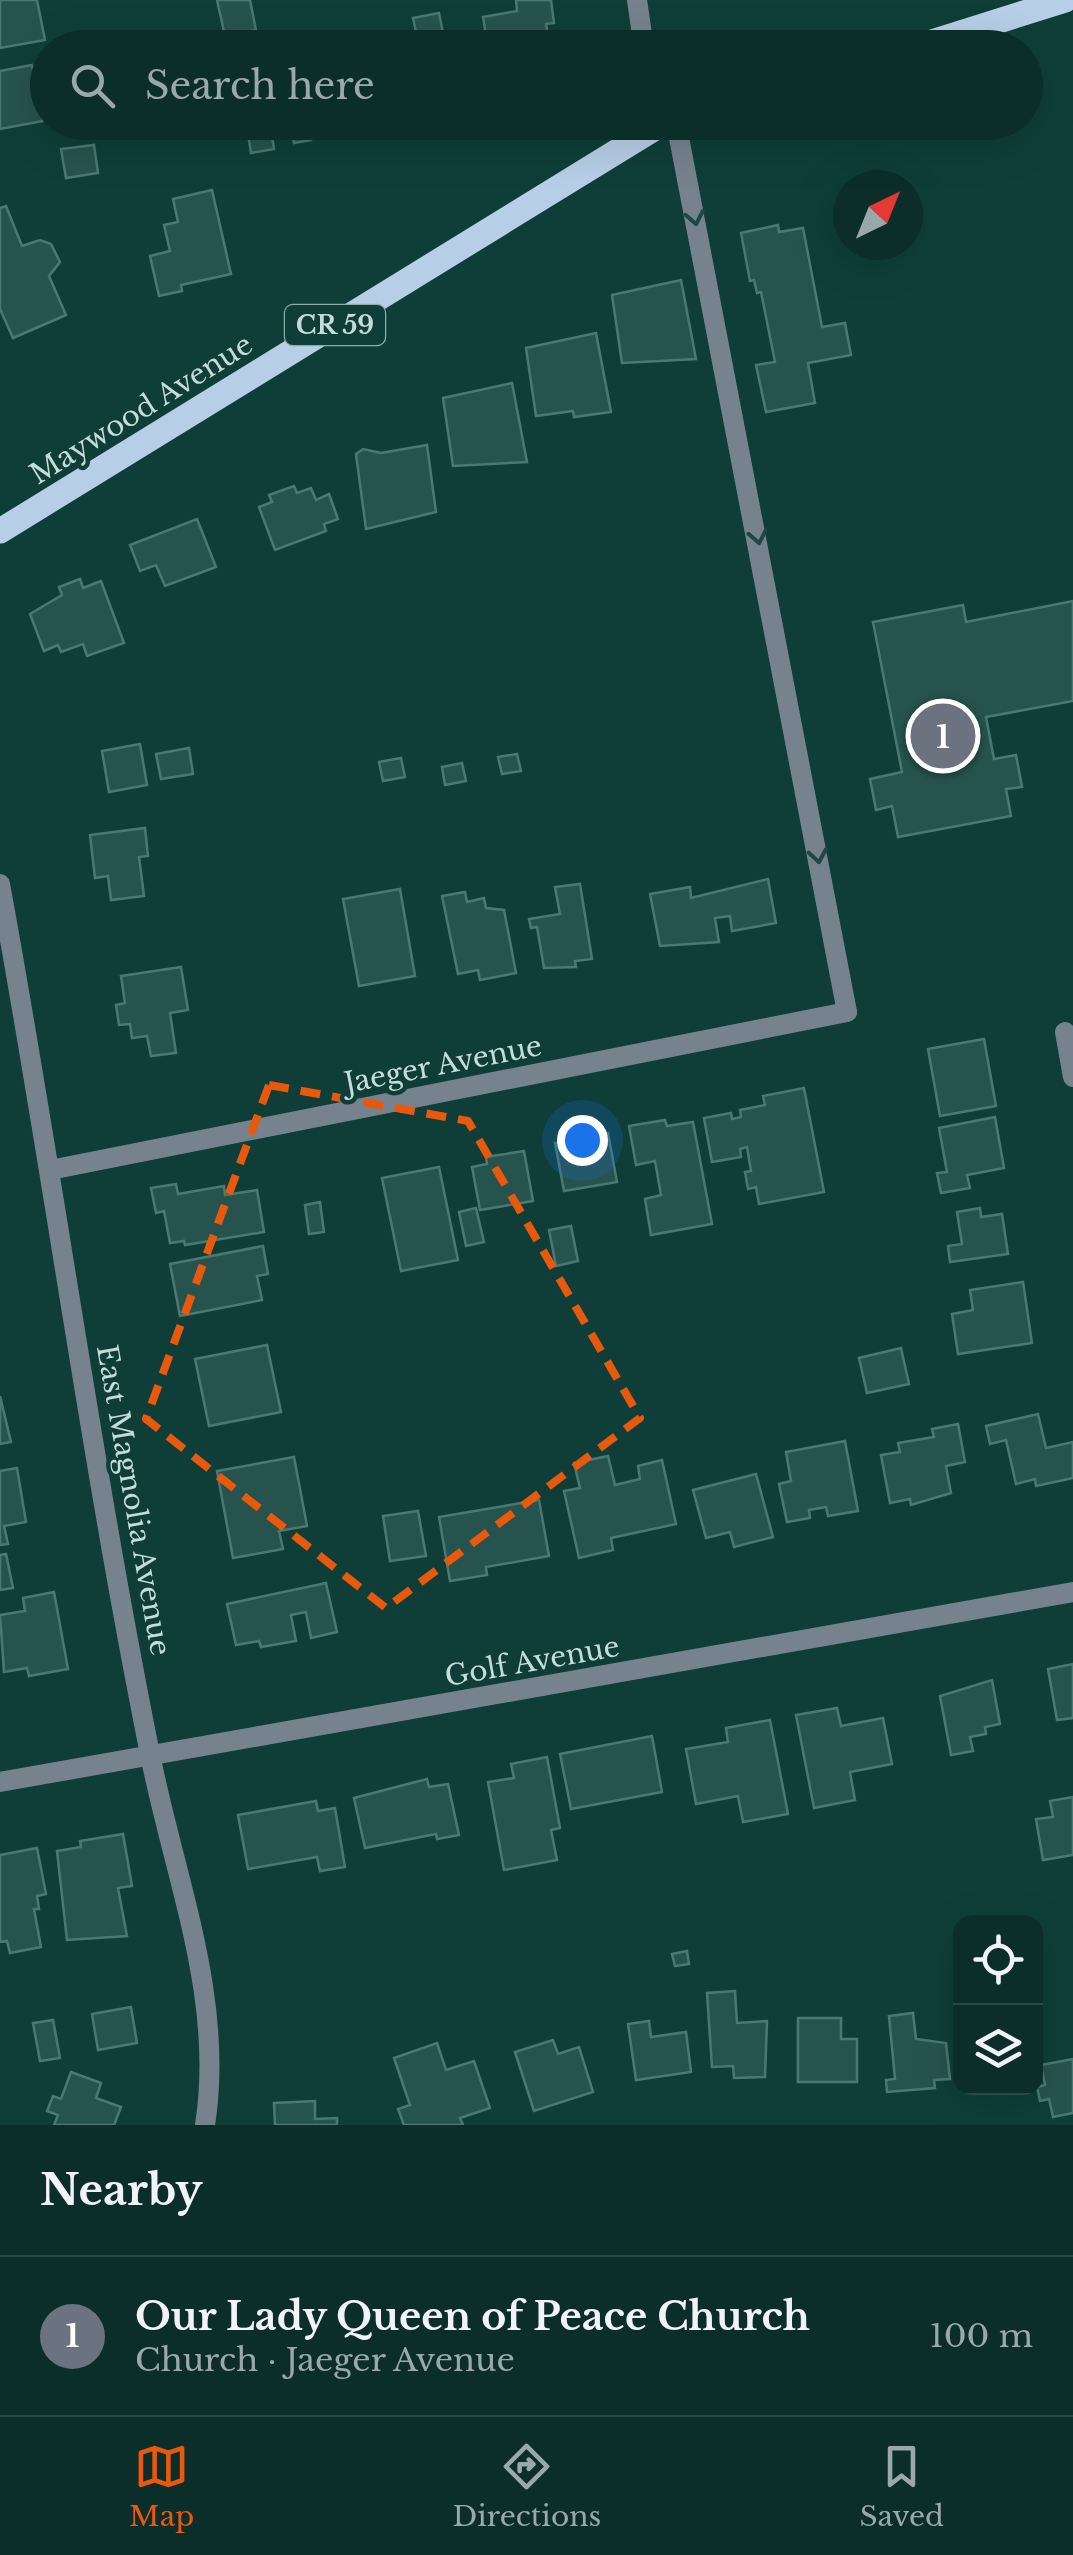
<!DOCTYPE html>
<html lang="en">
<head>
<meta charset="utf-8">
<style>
  :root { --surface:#0b2e2b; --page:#143633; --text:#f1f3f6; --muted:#9aa8a9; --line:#2b4a47; --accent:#ea580c }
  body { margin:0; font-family:"Libre Baskerville",serif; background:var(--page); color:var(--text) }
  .controls { position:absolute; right:30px; bottom:30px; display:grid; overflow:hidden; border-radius:20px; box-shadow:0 10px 40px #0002 }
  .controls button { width:90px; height:90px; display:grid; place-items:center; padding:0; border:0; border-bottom:2px solid var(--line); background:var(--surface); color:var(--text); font:50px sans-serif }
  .compass { position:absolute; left:833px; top:170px; width:90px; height:90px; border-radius:50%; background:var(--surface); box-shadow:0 10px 40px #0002; rotate:43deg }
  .you { position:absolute; left:582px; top:1140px; width:35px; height:35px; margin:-25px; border:8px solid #fff; border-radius:50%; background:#1a73e8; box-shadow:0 0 0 15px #1a73e833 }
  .badge { display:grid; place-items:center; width:65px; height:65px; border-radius:50%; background:var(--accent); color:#fff; font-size:32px; font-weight:700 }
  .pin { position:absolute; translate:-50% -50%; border:5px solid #fff; box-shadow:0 2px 10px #0006 }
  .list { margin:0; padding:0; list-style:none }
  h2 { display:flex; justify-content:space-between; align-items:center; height:130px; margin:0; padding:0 40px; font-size:42px }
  h2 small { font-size:32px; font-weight:400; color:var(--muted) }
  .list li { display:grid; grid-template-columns:65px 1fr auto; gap:30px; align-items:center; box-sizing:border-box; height:160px; padding:0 40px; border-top:2px solid var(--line) }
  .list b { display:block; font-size:38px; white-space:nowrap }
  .list p { margin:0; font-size:32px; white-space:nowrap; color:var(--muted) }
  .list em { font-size:32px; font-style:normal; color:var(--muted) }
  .icon { flex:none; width:55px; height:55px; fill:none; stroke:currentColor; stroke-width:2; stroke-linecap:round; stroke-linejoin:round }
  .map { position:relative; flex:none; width:1073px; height:2125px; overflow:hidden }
  .search { position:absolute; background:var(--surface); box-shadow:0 10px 40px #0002; left:30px; right:30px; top:30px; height:110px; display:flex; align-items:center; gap:25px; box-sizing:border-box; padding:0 35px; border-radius:55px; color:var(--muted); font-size:38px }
  .sheet { height:290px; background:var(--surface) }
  nav { display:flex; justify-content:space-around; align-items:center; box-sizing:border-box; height:140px; border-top:2px solid var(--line); background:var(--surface); font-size:28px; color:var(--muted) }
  nav a { display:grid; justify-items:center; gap:5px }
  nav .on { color:var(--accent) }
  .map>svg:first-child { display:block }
  .building { fill:#27534e; stroke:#4b7872; stroke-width:2.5 }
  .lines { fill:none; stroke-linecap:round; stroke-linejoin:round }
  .lane { stroke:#76838e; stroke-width:20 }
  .street { stroke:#76838e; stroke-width:20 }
  .primary { stroke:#b6cfe6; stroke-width:25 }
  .oneway { stroke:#1e4846 }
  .marked { fill:none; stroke:#e8590c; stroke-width:8; stroke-dasharray:20 12; stroke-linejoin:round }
  .labels { text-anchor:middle; stroke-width:9; stroke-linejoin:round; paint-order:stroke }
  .shield { fill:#0f3e39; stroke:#8eada8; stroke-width:2.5 }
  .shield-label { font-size:25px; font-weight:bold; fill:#c5dcd8 }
  .street-label { font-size:28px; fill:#c5dcd8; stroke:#0f3e39 }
</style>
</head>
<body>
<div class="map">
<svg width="1073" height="2125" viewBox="0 0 1073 2125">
  <rect width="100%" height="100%" fill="#0f3e39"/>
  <!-- building -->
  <g class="building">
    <path d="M0,0H37L45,40L0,48Z"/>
    <path d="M217,0H250L256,30L225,36Z"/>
    <path d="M516,0H551L554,23L546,24L550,48H488L483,17L517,11Z"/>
    <path d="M439,13L446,48H380L398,43L397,36L416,32L413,18Z"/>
    <path d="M32,65L43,121L0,129V71Z"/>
    <path d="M246,122H349V125L310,131L311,140L294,143L292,133L272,136L274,149L251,153Z"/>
    <path d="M94,145L98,173L66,178L61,149Z"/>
    <path d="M212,190L231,274L181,285L182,291L159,296L150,256L170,251L164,225L178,222L173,199Z"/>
    <path d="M6,206L22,246L40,240L51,244L60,262L49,276L66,315L13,338L0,309V208Z"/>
    <path d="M778,225L779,232L803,228L822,327L845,323L851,355L808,363L815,403L766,412L756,365L775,362L761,292L757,293L754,280L750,281L741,233Z"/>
    <path d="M681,280L696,359L622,363L612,295Z"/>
    <path d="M596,333L611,412L574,417L573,411L536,416L526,348Z"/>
    <path d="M512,383L527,462L453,466L443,398Z"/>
    <path d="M427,445L436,512L366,529L356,454L363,449L381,453Z"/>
    <path d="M294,486L297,493L311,488L316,500L329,494L338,519L324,524L326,531L275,550L259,507L272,502L269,495Z"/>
    <path d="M197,519L216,567L165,586L156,565L140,571L130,545Z"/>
    <path d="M80,579L83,588L101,581L124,643L87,656L83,644L61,652L58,645L44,651L30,614L62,595L59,587Z"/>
    <path d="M1073,601V701L986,717L994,759L1016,755L1022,787L1006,789L1011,816L898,837L892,806L876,810L870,779L902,772L873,622L963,605L966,622Z"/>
    <path d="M140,744L147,785L109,792L102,751Z"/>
    <path d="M189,748L193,774L161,779L156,754Z"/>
    <path d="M517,754L521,771L502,774L498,757Z"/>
    <path d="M401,758L405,777L383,781L379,762Z"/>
    <path d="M462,763L466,781L445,785L442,767Z"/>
    <path d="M145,828L148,856L139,857L144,896L111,900L108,876L95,878L90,835Z"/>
    <path d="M768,879L776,923L732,931L730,916L715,918L719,942L660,946L650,894L690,887L691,898Z"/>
    <path d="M580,884L592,959L575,961L576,967L544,968L537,927L531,928L529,919L560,914L555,887Z"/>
    <path d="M400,889L415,976L359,986L343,899Z"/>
    <path d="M465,892L467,902L484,898L486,908L504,910L516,973L480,980L478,970L458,974L442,896Z"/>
    <path d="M181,967L188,1010L170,1013L176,1053L151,1056L147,1036L132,1038L130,1024L119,1025L116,1005L125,1003L121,976Z"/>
    <path d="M984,1039L996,1106L940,1116L928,1049Z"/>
    <path d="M804,1088L824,1192L759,1204L756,1187L748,1189L745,1172L751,1171L747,1147L740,1149L741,1157L712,1162L704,1118L731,1113L732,1119L741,1117L740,1110L765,1105L763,1096Z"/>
    <path d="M995,1117L1004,1168L967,1175L970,1188L941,1193L937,1173L947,1172L939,1128Z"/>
    <path d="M665,1120L667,1126L693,1122L712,1224L651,1235L645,1199L661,1195L655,1161L636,1165L629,1126Z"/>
    <path d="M608,1133L617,1182L564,1191L555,1143Z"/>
    <path d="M524,1151L533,1201L480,1210L472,1167L487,1164L486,1157Z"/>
    <path d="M439,1167L458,1260L401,1271L382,1178Z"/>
    <path d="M176,1184L178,1194L224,1186L225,1195L257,1190L264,1232L185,1245L184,1241L170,1243L164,1211L156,1213L151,1188Z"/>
    <path d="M320,1202L324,1232L309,1234L305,1205Z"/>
    <path d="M476,1208L484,1242L466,1246L459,1212Z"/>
    <path d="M980,1208L981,1217L1002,1214L1008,1254L950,1262L948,1246L962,1244L957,1212Z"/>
    <path d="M571,1226L578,1261L556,1266L549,1230Z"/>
    <path d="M263,1246L268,1274L257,1276L262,1300L180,1316L170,1264Z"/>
    <path d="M1023,1282L1032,1343L958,1354L952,1314L973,1310L970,1290Z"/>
    <path d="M267,1345L281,1412L209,1426L195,1359Z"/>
    <path d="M901,1348L909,1384L867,1393L859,1358Z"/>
    <path d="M0,1396L11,1442L0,1444Z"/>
    <path d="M1038,1414L1046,1448L1073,1442V1478L1036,1486L1035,1479L1016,1484L1006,1440L990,1444L986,1426Z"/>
    <path d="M958,1424L965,1462L946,1466L951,1493L911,1505L910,1499L890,1503L881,1455L900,1452L898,1443L934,1437L932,1429Z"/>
    <path d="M845,1441L858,1511L828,1516L826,1507L809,1510L810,1518L787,1522L779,1484L791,1481L786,1452Z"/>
    <path d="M608,1456L615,1485L640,1479L638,1466L662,1460L676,1524L611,1538L613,1550L579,1558L564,1491L580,1488L574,1463Z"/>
    <path d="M294,1457L307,1526L279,1531L283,1549L233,1558L217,1471Z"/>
    <path d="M17,1468L26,1522L4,1526L8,1544L0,1545V1471Z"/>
    <path d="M756,1474L773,1537L734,1547L730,1532L706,1538L693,1490Z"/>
    <path d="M539,1500L549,1556L486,1567L487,1575L450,1581L439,1517Z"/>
    <path d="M418,1511L426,1556L390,1561L383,1516Z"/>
    <path d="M6,1554L13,1588L0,1590V1555Z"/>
    <path d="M326,1583L337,1632L311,1638L306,1612L291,1615L296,1641L261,1647L259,1641L236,1645L227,1604Z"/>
    <path d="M54,1592L68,1669L29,1676L27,1668L4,1672L0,1615L25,1611L23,1598Z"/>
    <path d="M1073,1664V1718L1057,1720L1048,1669Z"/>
    <path d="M992,1680L1000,1724L985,1727L986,1734L970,1737L973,1751L951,1755L940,1696Z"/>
    <path d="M837,1708L841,1726L883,1718L892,1764L850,1772L855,1800L814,1808L796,1715Z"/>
    <path d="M770,1720L788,1814L743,1822L738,1796L696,1804L686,1749L728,1742L726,1728Z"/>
    <path d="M652,1736L662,1792L571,1809L560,1754Z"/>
    <path d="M547,1757L560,1828L551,1830L557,1860L504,1870L488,1782L514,1778L511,1764Z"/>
    <path d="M427,1779L429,1787L448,1784L459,1835L437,1839L436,1834L365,1848L354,1798Z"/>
    <path d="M1073,1797V1855L1043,1860L1036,1819L1053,1817L1050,1801Z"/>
    <path d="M316,1801L318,1811L335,1808L345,1867L320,1871L317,1857L248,1869L238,1815Z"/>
    <path d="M123,1834L132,1886L118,1888L127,1936L67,1940L57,1851L81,1847L80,1841Z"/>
    <path d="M37,1848L46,1894L37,1896L39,1909H34L41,1947L10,1953L7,1941L0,1942V1855Z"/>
    <path d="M687,1951L689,1964L675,1966L672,1954Z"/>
    <path d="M735,1991L737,2023L767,2021L765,2077L734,2078L733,2066L712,2067L707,1993Z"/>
    <path d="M131,2007L137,2043L98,2050L92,2014Z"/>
    <path d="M913,2013L916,2039L946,2043L950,2079L934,2080L935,2088L887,2092L886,2080L895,2079L889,2016Z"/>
    <path d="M798,2018H841V2039H857V2082H798Z"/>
    <path d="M53,2020L60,2058L40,2061L33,2023Z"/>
    <path d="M649,2021L651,2037L686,2032L691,2072L636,2080L628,2024Z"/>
    <path d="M553,2040L558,2054L579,2047L593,2092L534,2111L515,2052Z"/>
    <path d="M437,2043L446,2070L474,2061L490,2108L460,2118L463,2125H404L398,2109L410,2105L394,2058Z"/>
    <path d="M1073,2059V2113L1053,2117L1049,2099L1040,2101L1037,2087L1045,2085L1041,2065Z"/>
    <path d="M71,2072L101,2083L96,2098L121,2107L114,2125H54L58,2115L47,2111L53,2096L61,2099Z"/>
    <path d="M315,2101V2119L337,2118V2125H275L274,2103Z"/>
  </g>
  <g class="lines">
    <!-- lane -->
    <path class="lane" d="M676,122L847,1012"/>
    <!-- street -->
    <g class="street">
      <path d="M637,0L644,48"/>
      <path d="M0,884C53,1173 92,1466 150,1754C174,1877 225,1998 205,2125"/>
      <path d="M1065,1032L1073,1077"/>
      <path d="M50,1170L847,1012"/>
      <path d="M0,1782L1073,1592"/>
    </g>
    <!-- primary -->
    <g class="primary">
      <path d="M913,48L1065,0"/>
      <path d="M0,531L655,128L673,122"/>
    </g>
  </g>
  <!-- one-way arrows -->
  <defs><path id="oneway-chevron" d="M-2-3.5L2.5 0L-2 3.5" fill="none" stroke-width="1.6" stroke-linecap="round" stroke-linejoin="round" transform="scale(2.5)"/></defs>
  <g class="oneway">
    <use href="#oneway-chevron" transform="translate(695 218) rotate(79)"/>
    <use href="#oneway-chevron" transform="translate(758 537) rotate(79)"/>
    <use href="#oneway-chevron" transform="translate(818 856) rotate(80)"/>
  </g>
  <!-- marked area -->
  <path class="marked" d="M269,1085L468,1121L640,1418L386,1608L146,1419Z"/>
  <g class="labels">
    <!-- shield labels -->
    <rect class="shield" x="285" y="305" width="100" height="40" rx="8"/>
    <g class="shield-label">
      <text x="335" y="334">CR 59</text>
    </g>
    <!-- street labels -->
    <g class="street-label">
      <text transform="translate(141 409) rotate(-32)" y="10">Maywood Avenue</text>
      <text transform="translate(443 1064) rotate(-11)" y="10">Jaeger Avenue</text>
      <text transform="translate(134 1500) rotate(80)" y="10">East Magnolia Avenue</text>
      <text transform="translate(532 1661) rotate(-10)" y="10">Golf Avenue</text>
    </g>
  </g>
</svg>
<div class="controls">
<button><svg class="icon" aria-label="locate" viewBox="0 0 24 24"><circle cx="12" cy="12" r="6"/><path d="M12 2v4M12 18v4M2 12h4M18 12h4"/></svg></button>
<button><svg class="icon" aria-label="layers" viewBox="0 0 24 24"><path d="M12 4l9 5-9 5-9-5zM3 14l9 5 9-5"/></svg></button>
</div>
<svg class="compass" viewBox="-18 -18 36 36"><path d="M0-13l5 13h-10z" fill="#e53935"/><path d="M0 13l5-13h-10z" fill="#9aa8a9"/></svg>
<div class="you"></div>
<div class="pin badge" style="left:943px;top:736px;background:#6b7280">1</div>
<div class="search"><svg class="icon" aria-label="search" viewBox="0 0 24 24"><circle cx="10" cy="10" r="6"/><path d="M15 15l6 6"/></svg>Search here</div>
</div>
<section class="sheet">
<h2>Nearby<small></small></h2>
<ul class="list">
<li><span class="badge" style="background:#6b7280">1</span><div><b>Our Lady Queen of Peace Church</b><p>Church · Jaeger Avenue</p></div><em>100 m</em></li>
</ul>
</section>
<nav>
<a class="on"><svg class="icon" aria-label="map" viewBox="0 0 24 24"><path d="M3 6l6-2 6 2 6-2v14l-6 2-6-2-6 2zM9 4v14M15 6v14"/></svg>Map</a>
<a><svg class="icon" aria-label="directions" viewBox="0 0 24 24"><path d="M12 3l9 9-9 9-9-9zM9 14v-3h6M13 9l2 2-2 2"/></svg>Directions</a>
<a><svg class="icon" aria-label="saved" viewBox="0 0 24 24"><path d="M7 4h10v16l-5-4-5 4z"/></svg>Saved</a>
</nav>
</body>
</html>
